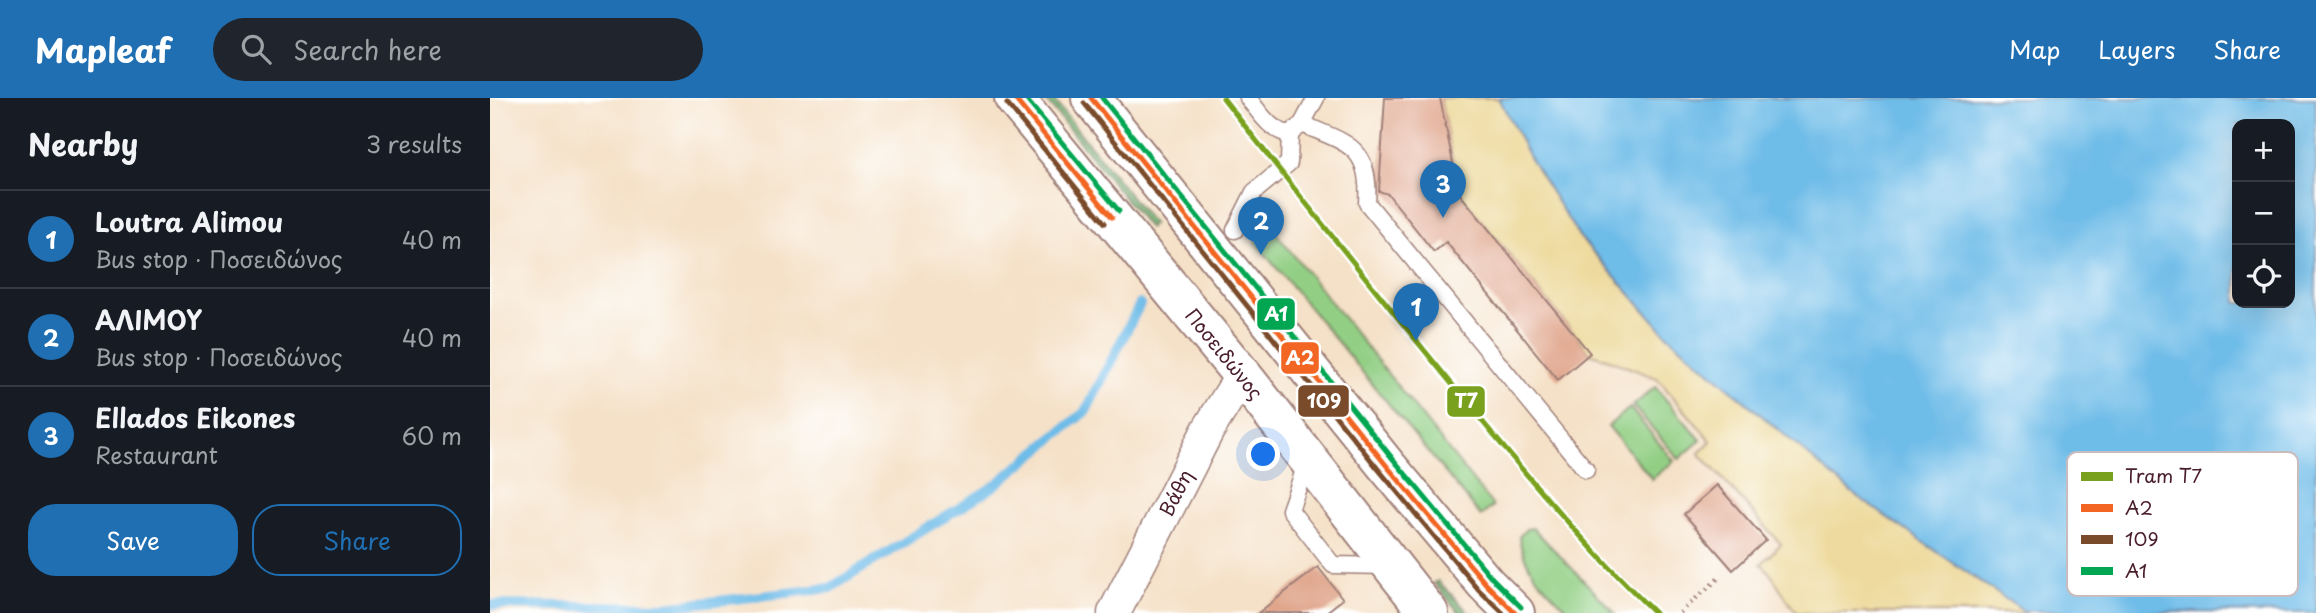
<!DOCTYPE html>
<html lang="en">
<head>
<meta charset="utf-8">
<style>
  :root { --surface:#171b24; --page:#20242c; --text:#f1f3f6; --muted:#9ea1a6; --line:#363941; --accent:#1f6fb2 }
  body { margin:0; font-family:"Playpen Sans",sans-serif; background:var(--page); color:var(--text) }
  .controls { position:absolute; right:21px; top:21px; display:grid; overflow:hidden; border-radius:14px; box-shadow:0 7px 28px #0002 }
  .controls button { width:63px; height:63px; display:grid; place-items:center; padding:0; border:0; border-bottom:2px solid var(--line); background:var(--surface); color:var(--text); font:35px sans-serif }
  .you { position:absolute; left:774px; top:357px; width:24px; height:24px; margin:-18px; border:5px solid #fff; border-radius:50%; background:#1a73e8; box-shadow:0 0 0 10px #1a73e833 }
  .badge { display:grid; place-items:center; width:46px; height:46px; border-radius:50%; background:var(--accent); color:#fff; font-size:23px; font-weight:700 }
  .pin { position:absolute; translate:-50% -58px; filter:drop-shadow(0 2px 4px #0008) }
  .pin::after { content:''; position:absolute; top:37px; width:24px; height:21px; background:inherit; clip-path:polygon(0 0,100% 0,50% 100%) }
  .list { margin:0; padding:0; list-style:none }
  h2 { display:flex; justify-content:space-between; align-items:center; height:91px; margin:0; padding:0 28px; font-size:30px }
  h2 small { font-size:23px; font-weight:400; color:var(--muted) }
  .list li { display:grid; grid-template-columns:46px 1fr auto; gap:21px; align-items:center; box-sizing:border-box; height:98px; padding:0 28px; border-top:2px solid var(--line) }
  .list b { display:block; font-size:26px; white-space:nowrap }
  .list p { margin:0; font-size:23px; white-space:nowrap; color:var(--muted) }
  .list em { font-size:23px; font-style:normal; color:var(--muted) }
  .actions { display:flex; gap:14px; padding:21px 28px }
  .actions a { flex:1; padding:16px 0; border:2px solid var(--accent); border-radius:28px; text-align:center; font-size:24px; color:var(--accent) }
  .actions .main { background:var(--accent); color:#fff }
  .icon { flex:none; width:38px; height:38px; fill:none; stroke:currentColor; stroke-width:2; stroke-linecap:round; stroke-linejoin:round }
  .map { position:relative; flex:none; width:1826px; height:515px; overflow:hidden }
  header { display:flex; align-items:center; gap:42px; box-sizing:border-box; height:98px; padding:0 35px; background:var(--accent); color:#fff }
  header strong { font-size:33px }
  nav { display:flex; gap:38px; margin-inline-start:auto; font-size:24px }
  .search { width:490px; height:63px; background:var(--page); display:flex; align-items:center; gap:18px; box-sizing:border-box; padding:0 24px; border-radius:38px; color:var(--muted); font-size:26px }
  main { display:flex }
  aside { flex:1; background:var(--surface) }
  .map>svg:first-child { display:block }
  .green { fill:#92cf84; stroke:#6e7758; stroke-width:2 }
  .forest { fill:#75b272; stroke:#60684e; stroke-width:2 }
  .sand { fill:#eeda9e; stroke:#9c7c64; stroke-width:2 }
  .water { fill:#6ebce8; stroke:#5c6e8a; stroke-width:2; fill-rule:evenodd }
  .lines { fill:none; stroke-linecap:round; stroke-linejoin:round }
  .stream { stroke:#6ebce8; stroke-width:10 }
  .building { fill:#e0a58b }
  .lane-casing { stroke:#a08079; stroke-width:19 }
  .street-casing { stroke:#a08079; stroke-width:35 }
  .highway-casing { stroke:#a08079; stroke-width:42 }
  .path { stroke:#a08079; stroke-width:4.5; stroke-dasharray:2 5; stroke-linecap:butt }
  .lane { stroke:#fff; stroke-width:16 }
  .street { stroke:#fff; stroke-width:32 }
  .highway { stroke:#fff; stroke-width:38 }
  .bus-1-casing { stroke:#fff; stroke-width:10 }
  .bus-2-casing { stroke:#fff; stroke-width:10 }
  .bus-3-casing { stroke:#fff; stroke-width:10 }
  .bus-1 { stroke:#f26522; stroke-width:5 }
  .bus-2 { stroke:#7a4b2a; stroke-width:5 }
  .bus-3 { stroke:#00a651; stroke-width:5 }
  .tram-1-casing { stroke:#fff; stroke-width:10 }
  .tram-1 { stroke:#7aa11d; stroke-width:5 }
  .labels { text-anchor:middle; stroke-width:6; stroke-linejoin:round; paint-order:stroke }
  .street-label { font-size:19px; fill:#4a1f2b; stroke:#fff }
  .key { fill:#fff; stroke:#c9bcbf; stroke-width:2 }
  .key-label { font-size:19px; fill:#4a1f2b }
  .line-badge { stroke:#fff; stroke-width:2.5 }
  .badge-label { font-size:19px; text-anchor:middle; font-weight:bold; fill:#fff }
</style>
</head>
<body>
<header>
<strong>Mapleaf</strong>
<div class="search"><svg class="icon" aria-label="search" viewBox="0 0 24 24"><circle cx="10" cy="10" r="6"/><path d="M15 15l6 6"/></svg>Search here</div>
<nav><a>Map</a><a>Layers</a><a>Share</a></nav>
</header>
<main>
<aside>
<h2>Nearby<small>3 results</small></h2>
<ul class="list">
<li><span class="badge">1</span><div><b>Loutra Alimou</b><p>Bus stop · Ποσειδώνος</p></div><em>40 m</em></li>
<li><span class="badge">2</span><div><b>ΑΛΙΜΟΥ</b><p>Bus stop · Ποσειδώνος</p></div><em>40 m</em></li>
<li><span class="badge">3</span><div><b>Ellados Eikones</b><p>Restaurant</p></div><em>60 m</em></li>
</ul>
<div class="actions"><a class="main">Save</a><a>Share</a></div>
</aside>
<div class="map">
<svg width="1826" height="515" viewBox="0 0 1826 515">
  <rect width="100%" height="100%" fill="#fff"/>
  <filter id="ink" filterUnits="userSpaceOnUse"><feTurbulence type="fractalNoise" baseFrequency=".0143" numOctaves="2"/><feDisplacementMap in="SourceGraphic" scale="14" xChannelSelector="R" yChannelSelector="G"/><feConvolveMatrix kernelMatrix="1 2 1 2 8 2 1 2 1" color-interpolation-filters="sRGB"/></filter>
  <filter id="wash" filterUnits="userSpaceOnUse"><feTurbulence type="fractalNoise" baseFrequency=".00686" numOctaves="4" result="noise"/><feDisplacementMap in="SourceGraphic" scale="28" xChannelSelector="R" yChannelSelector="G"/><feGaussianBlur stdDeviation="1.57" result="paint"/><feColorMatrix in="noise" values="0 0 0 0 0 0 0 0 0 0 0 0 0 0 0 0 0 1.4 0 .05"/><feComposite in="paint" operator="in"/></filter>
  <g filter="url(#wash)">
    <rect width="100%" height="100%" fill="#f5e1c7"/>
    <!-- green -->
    <g class="green">
      <path d="M782,130L1003,408L991,418L765,144Z"/>
      <path d="M1165,289L1211,342L1189,361L1143,308Z"/>
      <path d="M1140,310L1184,363L1162,381L1118,328Z"/>
      <path d="M1043,430L1125,515H1081C1058,492 1034,473 1029,439L1036,431Z"/>
    </g>
    <!-- forest -->
    <g class="forest">
      <path d="M554,0H562L663,126L659,130Z"/>
      <path d="M948,483L979,515H970L944,485Z"/>
    </g>
    <!-- sand -->
    <path class="sand" d="M950,0H1009L1039,59L1088,137L1177,237L1365,397L1536,515H1307C1293,499 1285,477 1271,466L1291,446L1209,355L1221,343L1167,280L1100,255L969,95Z"/>
    <!-- water -->
    <path class="water" d="M1009,0H1826V515L1533,513L1365,397L1177,237L1088,137L1039,59ZM1747,26H1800V205H1747Z"/>
    <g class="lines">
      <!-- stream -->
      <path class="stream" d="M0,507L175,509L340,490L503,389L596,313L650,206"/>
    </g>
    <g id="blocks">
      <!-- building -->
      <g class="building">
        <path d="M895,0H950L969,95L1100,255L1068,282L956,144L944,154L898,96L889,93Z"/>
        <path d="M1227,387L1276,442L1243,472L1194,416Z"/>
        <path d="M828,469L853,501L835,515H768Z"/>
      </g>
    </g>
  </g>
  <g filter="url(#ink)">
    <use href="#blocks" fill-opacity="0" stroke="#a08079" stroke-width="2"/>
    <g class="lines">
      <defs>
        <g id="lane">
          <path d="M758,0C770,15 781,34 800,36L812,26L826,0"/>
          <path d="M812,26C858,46 881,48 877,105L1096,372"/>
          <path d="M745,132L764,94L799,65L800,36"/>
          <path d="M817,364L800,412L843,467L899,468"/>
        </g>
        <path id="street" d="M624,515L718,332L752,277"/>
        <g id="highway">
          <path d="M524,0L752,277L939,515"/>
          <path d="M601,0L896,367L996,486L1025,515"/>
        </g>
      </defs>
      <!-- lane casing -->
      <use href="#lane" class="lane-casing"/>
      <!-- street casing -->
      <use href="#street" class="street-casing"/>
      <!-- highway casing -->
      <use href="#highway" class="highway-casing"/>
      <!-- path -->
      <path class="path" d="M1190,515L1230,479"/>
      <!-- lane -->
      <use href="#lane" class="lane"/>
      <!-- street -->
      <use href="#street" class="street"/>
      <!-- highway -->
      <use href="#highway" class="highway"/>
      <defs>
        <g id="bus-1">
          <path d="M524,0L622,119"/>
          <path d="M601,0L896,367L996,486L1025,515"/>
        </g>
        <g id="bus-2">
          <path d="M594,5L889,372L989,492L1013,515"/>
          <path d="M517,6L615,125"/>
        </g>
        <g id="bus-3">
          <path d="M535,0L629,113"/>
          <path d="M612,0L903,361L1002,480L1031,509"/>
        </g>
      </defs>
      <!-- bus-1 casing -->
      <use href="#bus-1" class="bus-1-casing"/>
      <!-- bus-2 casing -->
      <use href="#bus-2" class="bus-2-casing"/>
      <!-- bus-3 casing -->
      <use href="#bus-3" class="bus-3-casing"/>
      <!-- bus-1 -->
      <use href="#bus-1" class="bus-1"/>
      <!-- bus-2 -->
      <use href="#bus-2" class="bus-2"/>
      <!-- bus-3 -->
      <use href="#bus-3" class="bus-3"/>
      <defs>
        <path id="tram-1" d="M733,0C808,96 884,191 961,285C1026,365 1091,444 1165,515"/>
      </defs>
      <!-- tram-1 casing -->
      <use href="#tram-1" class="tram-1-casing"/>
      <!-- tram-1 -->
      <use href="#tram-1" class="tram-1"/>
    </g>
  </g>
  <g class="labels">
    <!-- street labels -->
    <g class="street-label">
      <text transform="translate(734 256) rotate(51)" y="7">Ποσειδώνος</text>
      <text transform="translate(686 395) rotate(-63)" y="7">Βάθη</text>
    </g>
  </g>
  <!-- legend -->
  <rect x="1577" y="354" width="231" height="144" rx="10" class="key"/>
  <rect x="1591" y="374" width="32" height="9" fill="#7aa11d"/>
  <rect x="1591" y="406" width="32" height="8" fill="#f26522"/>
  <rect x="1591" y="437" width="32" height="9" fill="#7a4b2a"/>
  <rect x="1591" y="469" width="32" height="8" fill="#00a651"/>
  <g class="key-label">
    <text x="1635" y="385">Tram Τ7</text>
    <text x="1635" y="417">Α2</text>
    <text x="1635" y="448">109</text>
    <text x="1635" y="480">Α1</text>
  </g>
  <g class="line-badge">
    <rect x="766" y="199" width="40" height="34" rx="7" fill="#00a651"/>
    <rect x="790" y="243" width="40" height="34" rx="7" fill="#f26522"/>
    <rect x="807" y="286" width="53" height="34" rx="7" fill="#7a4b2a"/>
    <rect x="956" y="287" width="40" height="33" rx="7" fill="#7aa11d"/>
  </g>
  <g class="badge-label">
    <text x="786" y="223">Α1</text>
    <text x="810" y="267">Α2</text>
    <text x="834" y="310">109</text>
    <text x="976" y="310">Τ7</text>
  </g>
</svg>
<div class="controls">
<button>+</button>
<button>−</button>
<button><svg class="icon" aria-label="locate" viewBox="0 0 24 24"><circle cx="12" cy="12" r="6"/><path d="M12 2v4M12 18v4M2 12h4M18 12h4"/></svg></button>
</div>
<div class="you"></div>
<div class="pin badge" style="left:926px;top:243px">1</div>
<div class="pin badge" style="left:771px;top:157px">2</div>
<div class="pin badge" style="left:953px;top:120px">3</div>
</div>
</main>
</body>
</html>
